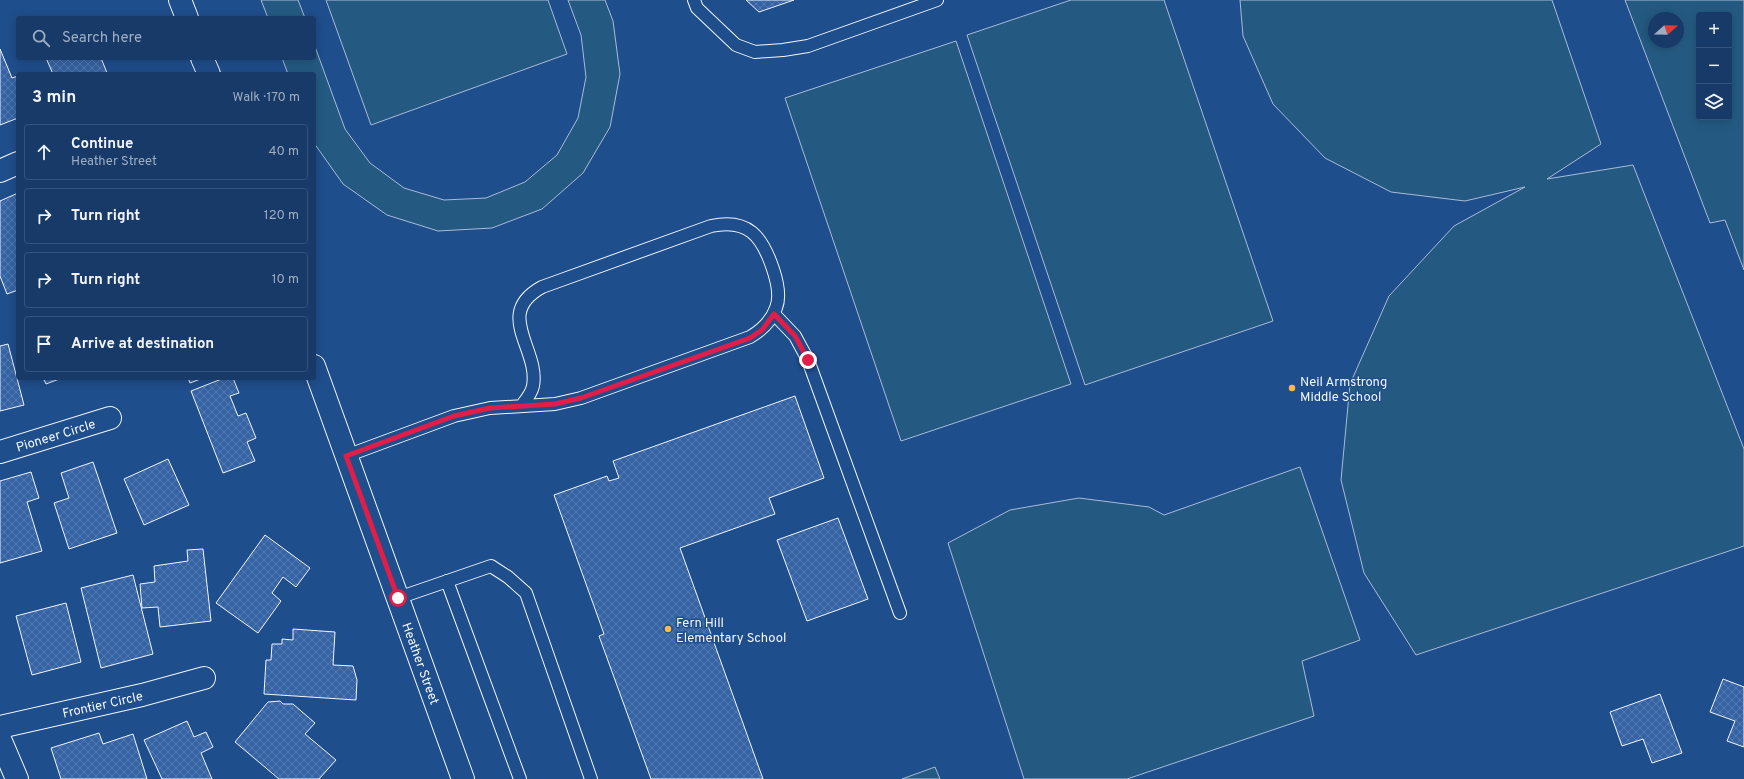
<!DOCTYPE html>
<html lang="en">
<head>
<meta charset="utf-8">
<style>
  :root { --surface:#173a69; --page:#244571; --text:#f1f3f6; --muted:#9eadc0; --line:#36547d }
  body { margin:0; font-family:Overpass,sans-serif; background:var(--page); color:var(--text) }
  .controls { position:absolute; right:12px; top:12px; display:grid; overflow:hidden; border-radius:4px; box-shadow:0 2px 10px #0003 }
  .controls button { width:36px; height:36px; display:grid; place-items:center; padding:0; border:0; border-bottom:1px solid var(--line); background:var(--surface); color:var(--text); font:20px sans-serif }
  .compass { position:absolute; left:1648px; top:12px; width:36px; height:36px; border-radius:50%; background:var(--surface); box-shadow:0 2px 10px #0003; rotate:70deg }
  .stop { position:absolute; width:12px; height:12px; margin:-9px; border:3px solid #e11d48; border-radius:50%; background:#fff }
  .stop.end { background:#e11d48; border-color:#fff; box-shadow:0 1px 4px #0008 }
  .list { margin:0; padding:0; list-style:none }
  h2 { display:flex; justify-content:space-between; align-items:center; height:52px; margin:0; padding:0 16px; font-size:17px }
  h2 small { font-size:13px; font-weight:400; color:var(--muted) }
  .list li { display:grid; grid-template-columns:26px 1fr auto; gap:12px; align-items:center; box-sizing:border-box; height:56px; margin:0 8px 8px; padding:0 8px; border:1px solid var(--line); border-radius:4px }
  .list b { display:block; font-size:15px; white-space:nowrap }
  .list p { margin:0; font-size:13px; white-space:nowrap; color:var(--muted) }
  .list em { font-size:13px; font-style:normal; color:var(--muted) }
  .icon { flex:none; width:22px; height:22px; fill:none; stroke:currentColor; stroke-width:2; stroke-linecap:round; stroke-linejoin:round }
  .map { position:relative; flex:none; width:1744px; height:779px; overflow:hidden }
  .search { position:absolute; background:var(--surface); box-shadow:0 2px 10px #0003; left:16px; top:16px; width:300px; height:44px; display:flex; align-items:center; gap:10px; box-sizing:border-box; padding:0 14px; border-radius:4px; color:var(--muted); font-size:15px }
  .panel { position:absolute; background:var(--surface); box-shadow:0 2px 10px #0003; left:16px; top:72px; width:300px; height:308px; border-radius:4px }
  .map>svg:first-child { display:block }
  .green { fill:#245a82; stroke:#a8bbd7; fill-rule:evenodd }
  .building { fill:url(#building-cross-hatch); stroke:#f2f6ff }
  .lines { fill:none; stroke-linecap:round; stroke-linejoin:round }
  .lane-casing { stroke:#f2f6ff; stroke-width:14 }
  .street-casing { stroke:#f2f6ff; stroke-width:24 }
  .lane { stroke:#1f4e8c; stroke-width:12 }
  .street { stroke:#1f4e8c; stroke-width:22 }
  .route { stroke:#e11d48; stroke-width:5 }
  .poi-dot { fill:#ffb74d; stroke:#1f4e8c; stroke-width:1.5 }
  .labels { text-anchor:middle; stroke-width:3; stroke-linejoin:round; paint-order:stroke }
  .poi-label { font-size:13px; fill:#f2f6ff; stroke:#1f4e8c; text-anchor:start }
  .street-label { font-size:13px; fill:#f2f6ff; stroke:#1f4e8c }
</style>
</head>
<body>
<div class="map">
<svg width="1744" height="779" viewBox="0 0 1744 779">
  <defs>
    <pattern id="building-cross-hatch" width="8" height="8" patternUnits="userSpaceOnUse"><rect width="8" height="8" fill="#3563a3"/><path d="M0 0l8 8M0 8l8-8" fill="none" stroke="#537ab1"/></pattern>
  </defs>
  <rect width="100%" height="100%" fill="#1f4e8c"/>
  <!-- green -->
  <g class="green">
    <path d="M261,0H298L305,18H268Z"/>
    <path d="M326,0H548L567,54L371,125Z"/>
    <path d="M568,0H605L613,21L620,74L610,127L583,173L542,209L492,228L438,231L387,215L343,184L314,143V74H288L282,58H314V44L345,129L370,163L404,188L444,200L486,198L525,182L557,155L578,118L586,77L581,35Z"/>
    <path d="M1071,0H1164L1273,321L1085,385L967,35Z"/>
    <path d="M1240,0H1552L1601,144L1547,179L1633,165L1744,449V546L1416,655L1364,573L1341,480L1350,384L1389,296L1454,226L1525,187L1465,201L1391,192L1325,158L1273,104L1243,36Z"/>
    <path d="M1625,0H1744V270L1725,220L1710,223ZM1699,15H1729V117H1699ZM1654,18H1678V42H1654Z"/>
    <path d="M956,41L1071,384L901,441L785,98Z"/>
    <path d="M1300,467L1360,640L1302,661L1314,716L1127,779H1024L948,543L1010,510L1079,498L1149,507L1164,515Z"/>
    <path d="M935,767L940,779H902Z"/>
  </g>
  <!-- building -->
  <g class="building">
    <path d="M746,0H794L759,12Z"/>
    <path d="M0,49L12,78L18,76V118L0,125Z"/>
    <path d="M46,58H101L107,73L53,74Z"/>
    <path d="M18,193V276H17L18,290L7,294L0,276V201Z"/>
    <path d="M8,344L24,405L0,411V346Z"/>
    <path d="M43,378H62L46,384Z"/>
    <path d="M188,378H203L190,383Z"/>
    <path d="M224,378H233L239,393L230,396L238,416L246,413L256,438L247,442L255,461L223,473L191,391Z"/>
    <path d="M795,396L824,478L769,498L775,514L680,548L763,779H651L599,636L604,634L554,495L607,476L609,481L619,478L613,461Z"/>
    <path d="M168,459L189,505L144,525L124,479Z"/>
    <path d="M93,462L117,533L69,549L54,503L69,498L61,473Z"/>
    <path d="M31,472L39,498L27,502L42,551L0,563V481Z"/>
    <path d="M838,518L868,599L807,621L777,540Z"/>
    <path d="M265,535L310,568L296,587L283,577L272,593L281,601L258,633L216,603Z"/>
    <path d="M203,549L211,621L160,627L158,607L142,608L140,584L155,582L154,566L188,561L187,550Z"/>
    <path d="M133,575L153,654L101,668L81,588Z"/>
    <path d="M66,603L81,662L32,675L16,616Z"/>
    <path d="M293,629L335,632L333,665L353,666L357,680L356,700L264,694L266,660H271L272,644H282V639L293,640Z"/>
    <path d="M1723,679L1744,687V747L1727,741L1735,721L1710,712Z"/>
    <path d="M1660,694L1682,753L1652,763L1643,739L1622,746L1610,712Z"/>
    <path d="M280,701L283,704H293L315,723L305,734L336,760L319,779H279L235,742L268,702Z"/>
    <path d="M187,721L194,737L206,732L213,747L201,753L212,779H162L144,740Z"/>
    <path d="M99,733L103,744L133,734L147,779H61L51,748Z"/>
  </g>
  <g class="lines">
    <defs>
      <g id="lane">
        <path d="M694,0L697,8L736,45L755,52L783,50L808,46L937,0"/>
        <path d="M774,314L795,336L808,360L900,613"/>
        <path d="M346,456L454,416L490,408L555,404L581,398L750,337C762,330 771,322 776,308C781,296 777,281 773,269C762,236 748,218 711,226L542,287C493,314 540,349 533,386C532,392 526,400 522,405"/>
        <path d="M447,581L520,779"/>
        <path d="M398,598L491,566L508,577L526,593L591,779"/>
      </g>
      <g id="street">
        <path d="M180,0L187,18"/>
        <path d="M202,58L209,74"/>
        <path d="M0,171L18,163"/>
        <path id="s1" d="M314,366L463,779"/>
        <path id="s2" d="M0,452L110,418"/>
        <path id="s3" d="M0,727L142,695L204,678"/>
        <path d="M0,739L17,779"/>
      </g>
    </defs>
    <!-- lane casing -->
    <use href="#lane" class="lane-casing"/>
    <!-- street casing -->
    <use href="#street" class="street-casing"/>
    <!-- lane -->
    <use href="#lane" class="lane"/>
    <!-- street -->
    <use href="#street" class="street"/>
  </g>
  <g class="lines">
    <!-- route -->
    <path class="route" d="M398,598L346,456L454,416L490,408L555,404L581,398L750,338L762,330L774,314L795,336L808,360"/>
  </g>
  <!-- markers -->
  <g class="poi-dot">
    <circle cx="1292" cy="388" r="4"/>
    <circle cx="668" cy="629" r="4"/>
  </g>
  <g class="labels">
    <!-- poi labels -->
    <g class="poi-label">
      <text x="1300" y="386">Neil Armstrong<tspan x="1300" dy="15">Middle School</tspan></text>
      <text x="676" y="627">Fern Hill<tspan x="676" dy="15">Elementary School</tspan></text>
    </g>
    <!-- street labels -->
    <g class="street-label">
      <text dy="5" stroke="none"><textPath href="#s2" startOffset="58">Pioneer Circle</textPath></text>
      <text dy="5" stroke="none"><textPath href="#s1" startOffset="316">Heather Street</textPath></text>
      <text dy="5" stroke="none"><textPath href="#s3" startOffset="105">Frontier Circle</textPath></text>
    </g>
  </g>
</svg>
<div class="controls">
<button>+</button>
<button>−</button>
<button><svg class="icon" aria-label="layers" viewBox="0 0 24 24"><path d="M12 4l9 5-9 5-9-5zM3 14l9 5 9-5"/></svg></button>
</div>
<svg class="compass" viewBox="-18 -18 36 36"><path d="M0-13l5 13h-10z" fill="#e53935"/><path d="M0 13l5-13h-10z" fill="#9eadc0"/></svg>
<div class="stop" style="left:398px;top:598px"></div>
<div class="stop end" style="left:808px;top:360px"></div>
<div class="search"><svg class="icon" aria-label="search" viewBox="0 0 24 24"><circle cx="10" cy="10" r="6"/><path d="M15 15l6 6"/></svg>Search here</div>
<section class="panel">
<h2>3 min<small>Walk · 170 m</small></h2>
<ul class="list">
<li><svg class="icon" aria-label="ahead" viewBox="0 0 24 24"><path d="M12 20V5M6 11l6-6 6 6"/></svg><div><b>Continue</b><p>Heather Street</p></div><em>40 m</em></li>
<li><svg class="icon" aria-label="right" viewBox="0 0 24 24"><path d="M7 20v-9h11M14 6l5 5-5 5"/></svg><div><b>Turn right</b></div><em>120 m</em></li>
<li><svg class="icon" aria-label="right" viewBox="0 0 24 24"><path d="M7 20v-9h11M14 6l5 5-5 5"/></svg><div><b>Turn right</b></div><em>10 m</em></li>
<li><svg class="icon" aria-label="arrive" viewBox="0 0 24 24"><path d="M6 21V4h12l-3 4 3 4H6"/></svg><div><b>Arrive at destination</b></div></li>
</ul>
</section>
</div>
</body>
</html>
